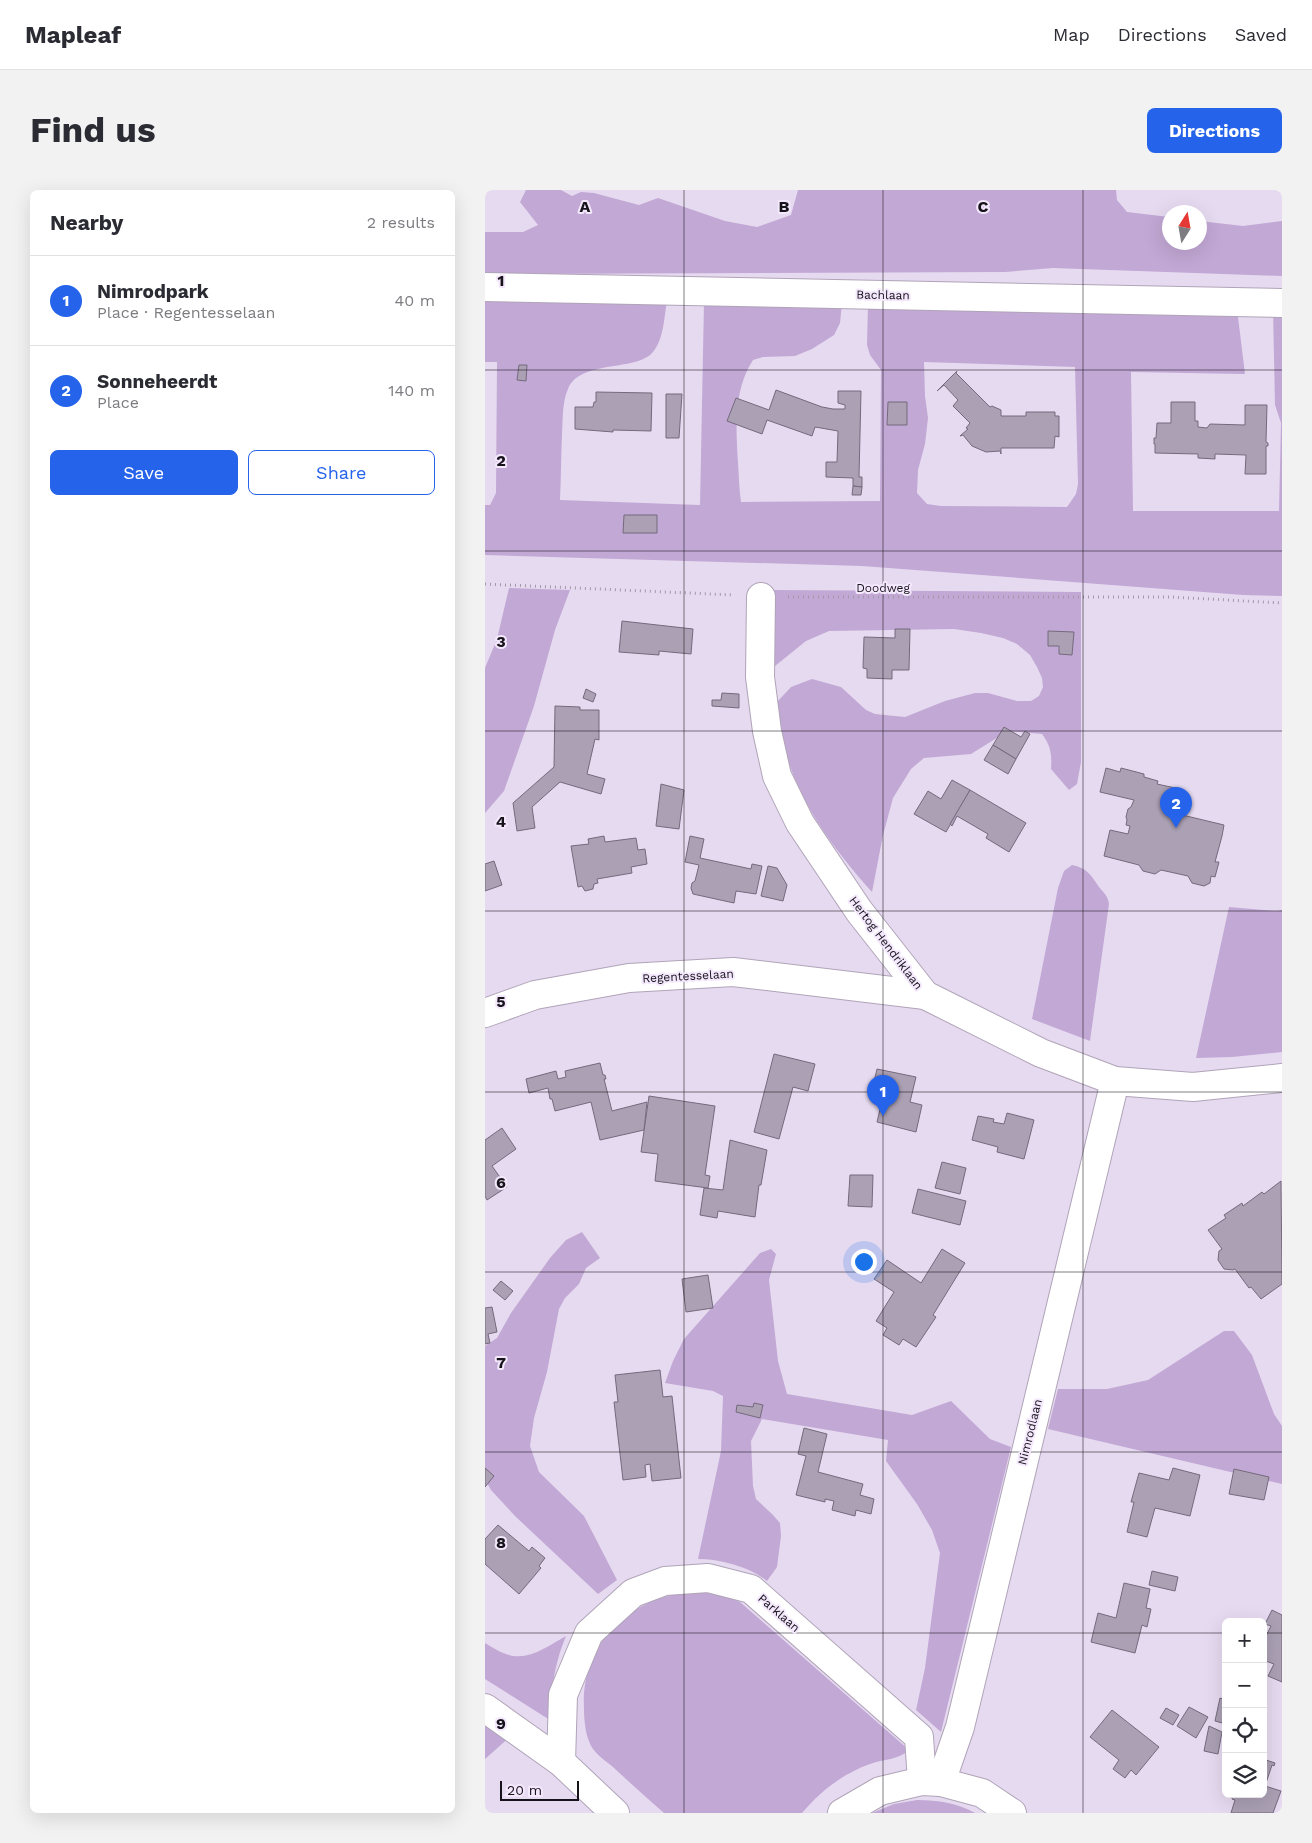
<!DOCTYPE html>
<html lang="en">
<head>
<meta charset="utf-8">
<style>
  :root { --surface:#fff; --page:#f2f2f3; --text:#2b2b33; --muted:#7c7c81; --line:#e1e1e2; --accent:#2563eb }
  body { margin:0; font-family:"Work Sans",sans-serif; background:var(--page); color:var(--text) }
  .controls { position:absolute; right:15px; bottom:15px; display:grid; overflow:hidden; border-radius:8px; box-shadow:0 5px 20px #0002 }
  .controls button { width:45px; height:45px; display:grid; place-items:center; padding:0; border:0; border-bottom:1px solid var(--line); background:var(--surface); color:var(--text); font:25px sans-serif }
  .compass { position:absolute; left:677px; top:15px; width:45px; height:45px; border-radius:50%; background:var(--surface); box-shadow:0 5px 20px #0002; rotate:11deg }
  .scale { position:absolute; left:15px; bottom:12px; width:79px; box-sizing:border-box; padding-left:5px; border:2px solid #17131b; border-top:0; font-size:14px; line-height:18px; white-space:nowrap; color:#17131b; -webkit-text-stroke:4px #f4e8fd; paint-order:stroke }
  .you { position:absolute; left:378px; top:1071px; width:18px; height:18px; margin:-12px; border:4px solid #fff; border-radius:50%; background:#1a73e8; box-shadow:0 0 0 8px #1a73e833 }
  .badge { display:grid; place-items:center; width:32px; height:32px; border-radius:50%; background:var(--accent); color:#fff; font-size:16px; font-weight:700 }
  .pin { position:absolute; translate:-50% -41px; filter:drop-shadow(0 1px 2px #0008) }
  .pin::after { content:''; position:absolute; top:26px; width:18px; height:15px; background:inherit; clip-path:polygon(0 0,100% 0,50% 100%) }
  .list { margin:0; padding:0; list-style:none }
  h2 { display:flex; justify-content:space-between; align-items:center; height:65px; margin:0; padding:0 20px; font-size:21px }
  h2 small { font-size:16px; font-weight:400; color:var(--muted) }
  .list li { display:grid; grid-template-columns:32px 1fr auto; gap:15px; align-items:center; box-sizing:border-box; height:90px; padding:0 20px; border-top:1px solid var(--line) }
  .list b { display:block; font-size:19px; white-space:nowrap }
  .list p { margin:0; font-size:16px; white-space:nowrap; color:var(--muted) }
  .list em { font-size:16px; font-style:normal; color:var(--muted) }
  .actions { display:flex; gap:10px; padding:15px 20px }
  .actions a { flex:1; padding:11px 0; border:1px solid var(--accent); border-radius:8px; text-align:center; font-size:18px; color:var(--accent) }
  .actions .main { background:var(--accent); color:#fff }
  .icon { flex:none; width:28px; height:28px; fill:none; stroke:currentColor; stroke-width:2; stroke-linecap:round; stroke-linejoin:round }
  .map { position:relative; flex:none; width:797px; height:1623px; overflow:hidden; border-radius:8px }
  header { display:flex; align-items:center; gap:30px; box-sizing:border-box; height:70px; padding:0 25px; background:var(--surface); border-bottom:1px solid var(--line) }
  header strong { font-size:24px }
  nav { display:flex; gap:28px; margin-inline-start:auto; font-size:18px }
  .intro { display:flex; align-items:center; justify-content:space-between; box-sizing:border-box; height:120px; padding:0 30px }
  h1 { margin:0; font-size:35px }
  .button { padding:12px 22px; border-radius:8px; background:var(--accent); color:#fff; font-size:18px; font-weight:700 }
  main { display:flex; gap:30px; padding:0 30px }
  aside { flex:1; background:var(--surface); border-radius:8px; box-shadow:0 5px 20px #0002 }
  .map>svg:first-child { display:block }
  .green { fill:#c2a8d5; fill-rule:evenodd }
  .building { fill:#aba0b4; stroke:#756a7d }
  .lines { fill:none; stroke-linecap:round; stroke-linejoin:round }
  .street-casing { stroke:#b0a4b8; stroke-width:30 }
  .path { stroke:#a198a9; stroke-width:3; stroke-dasharray:1 4; stroke-linecap:butt }
  .street { stroke:#fff; stroke-width:28 }
  .grid { fill:none; stroke:#17131b; stroke-width:1; stroke-opacity:0.55 }
  .labels { text-anchor:middle; stroke-width:4; stroke-linejoin:round; paint-order:stroke }
  .street-label { font-size:12px; fill:#17131b; stroke:#f4e8fd }
  .grid-label { font-size:16px; text-anchor:middle; font-weight:bold; fill:#17131b; stroke:#f4e8fd; stroke-width:4; stroke-linejoin:round; paint-order:stroke }
</style>
</head>
<body>
<header>
<strong>Mapleaf</strong>
<nav><a>Map</a><a>Directions</a><a>Saved</a></nav>
</header>
<div class="intro"><h1>Find us</h1><a class="button">Directions</a></div>
<main>
<aside>
<h2>Nearby<small>2 results</small></h2>
<ul class="list">
<li><span class="badge">1</span><div><b>Nimrodpark</b><p>Place · Regentesselaan</p></div><em>40 m</em></li>
<li><span class="badge">2</span><div><b>Sonneheerdt</b><p>Place</p></div><em>140 m</em></li>
</ul>
<div class="actions"><a class="main">Save</a><a>Share</a></div>
</aside>
<div class="map">
<svg width="797" height="1623" viewBox="0 0 797 1623">
  <rect width="100%" height="100%" fill="#e6daf0"/>
  <!-- green -->
  <g class="green">
    <path d="M41,0H76L87,6L96,2L109,3L154,15L173,8L240,31L272,37L306,25L313,0H631L632,10L642,22L684,27V52H714L715,31L758,36L797,31V86L568,78L520,82L0,84V42H38L53,35L35,12Z"/>
    <path d="M0,110L182,111C179,127 179,149 168,162C152,182 95,169 83,199C77,212 78,230 77,244C76,266 76,288 75,310L215,315L219,112L357,113L355,133L349,145L327,159L310,166L278,167L268,170C248,201 251,238 253,273C254,286 254,299 256,312L395,311L396,180L385,165L382,155L383,114L752,119L760,184L646,182L648,321H794L796,233L790,215L788,119L797,120V406L758,405L377,376L0,365V315H5L11,303L12,172H0ZM439,172L590,177L593,294L591,304L582,317L456,316L442,314L432,303L433,280L440,254L443,228L440,206Z"/>
    <path d="M24,398L85,400L70,440L49,516L19,601L0,623V478L12,449Z"/>
    <path d="M286,400L596,402V572L592,594L584,600L566,579C567,565 566,556 557,544L523,541L486,564L439,568L426,579L408,608L398,645L387,702C354,665 321,623 305,576C298,556 296,533 292,512L306,497L327,489L356,497L381,520L390,524L420,527L460,511L490,503H503L532,511H546L554,506L558,497L557,488L552,477L545,465L532,454L518,448L496,443L469,439L344,441L321,451L290,476Z"/>
    <path d="M587,675C602,678 606,685 614,697C619,703 623,706 624,714L605,851L547,829L573,698L579,681Z"/>
    <path d="M744,717L791,721L797,720V862L747,867L711,868Z"/>
    <path d="M97,1042L115,1068L101,1078L94,1094L80,1108L74,1119L62,1182L49,1228L45,1256L54,1282L99,1326L132,1390L113,1404L30,1326L6,1300L0,1289V1156L12,1148L26,1123L65,1068L81,1050Z"/>
    <path d="M286,1059L291,1064L284,1090L293,1171L302,1204L427,1225L466,1211L505,1249L526,1257L456,1542L431,1520L440,1478L455,1363L447,1340L432,1314L401,1271L403,1250L277,1229L266,1251L268,1296L271,1309L287,1324L295,1333L296,1346L292,1377L282,1391C265,1377 236,1369 213,1369L236,1261L238,1206L228,1201L180,1193L188,1171L199,1149L275,1063Z"/>
    <path d="M739,1141H749L767,1165L789,1224L797,1236V1294L563,1239L573,1199H622L663,1190Z"/>
    <path d="M204,1402C222,1402 238,1405 255,1412L424,1560C413,1570 399,1569 385,1574C357,1584 336,1601 317,1623H179C162,1608 145,1593 128,1577C122,1572 113,1566 108,1559C101,1549 99,1532 99,1519C96,1455 141,1409 204,1402Z"/>
    <path d="M81,1446C69,1475 65,1501 68,1532L0,1489V1453C7,1457 14,1462 21,1464C43,1472 63,1456 81,1446Z"/>
    <path d="M0,1525L28,1544L0,1569Z"/>
    <path d="M432,1610C453,1610 472,1613 490,1623H387L409,1614Z"/>
  </g>
  <!-- building -->
  <g class="building">
    <path d="M34,175H42L41,191L32,190Z"/>
    <path d="M472,181L471,183L505,217L507,216L516,220V226H541V222H570V226H574V247L570,246L569,258H516V264L515,261L501,262L487,256L478,245L475,246L483,239L481,238L485,233L468,216L473,210L459,195L452,201Z"/>
    <path d="M291,200L337,217L348,219H360V215L353,213V201H376L374,287H377V297L368,296V288L341,287V272H352L353,241L330,237L327,246L282,230L277,244L242,231L251,208L284,220Z"/>
    <path d="M111,202L167,203L166,241L128,240V242L90,239V217H108L109,212H111Z"/>
    <path d="M181,204H197L194,248H181Z"/>
    <path d="M403,212H422V235H402Z"/>
    <path d="M686,212H710V231H713V237L722,238L725,234L760,235V215H782L781,252L783,253V256H781V284H760L761,265L730,264V269L713,268V264L670,263V254H669V248H671L672,233H686Z"/>
    <path d="M368,296L377,297L376,305H367Z"/>
    <path d="M139,325H172V343H138Z"/>
    <path d="M137,431L208,439L206,464L174,461V465L134,462Z"/>
    <path d="M410,439H425L424,480H407V489L382,488V479L378,478L379,447L410,448Z"/>
    <path d="M563,441L589,442L587,465L574,464V456H563Z"/>
    <path d="M101,499L111,504L108,512L98,508Z"/>
    <path d="M237,503L254,504V518L227,516V510H236Z"/>
    <path d="M70,516L95,517V520H114V550L110,549L102,584L120,589L116,604L75,592L47,617L50,638L32,641L28,613L69,577Z"/>
    <path d="M519,537L536,547L540,541L545,544L531,569L508,555Z"/>
    <path d="M508,555L531,569L523,584L499,570Z"/>
    <path d="M621,578L635,582L636,578L659,584V587L673,591L672,594L695,599L689,623L739,635L737,646L730,672H734L730,687L726,686L725,693L719,696L707,693L703,686L676,680L670,684L658,681L654,675L619,666L625,640L643,644L645,636L641,635L642,630L641,627L643,619L646,617L649,610L615,602Z"/>
    <path d="M467,590L485,600L461,642L429,624L443,601L456,609Z"/>
    <path d="M176,594L199,600L194,639L171,636Z"/>
    <path d="M485,600L541,633L524,662L501,648L503,644L472,626L467,636L465,634Z"/>
    <path d="M119,646L120,652L151,648L153,660L160,659L162,674L146,677L147,683L112,689L113,693L109,694L108,699L100,701L97,696L93,697L86,656L104,654L103,649Z"/>
    <path d="M205,646L219,649L215,668L266,679L267,674L277,676L271,704L251,701L249,713L208,704L206,698L207,693L210,691L214,675L200,672Z"/>
    <path d="M9,671L17,695L0,701V674Z"/>
    <path d="M283,676L292,678L302,695L298,711L276,706Z"/>
    <path d="M289,864L330,874L323,901L308,897L294,949L269,942Z"/>
    <path d="M115,873L118,885H120L121,889H119L127,921L162,912L159,940L115,950L106,912L70,921L67,909H65L63,898L44,903L41,889L71,881L73,889L81,887L80,881Z"/>
    <path d="M392,879L431,887L425,912L437,915L431,942L392,932L398,907L386,904Z"/>
    <path d="M164,906L230,916L220,985L225,986L223,998L170,991L173,964L156,962Z"/>
    <path d="M522,923L549,930L539,969L512,962L513,957L487,950L493,926L509,929L508,932L519,934Z"/>
    <path d="M17,938L31,959L7,976L22,997L2,1010L0,1006V950Z"/>
    <path d="M245,950L282,960L276,995H274L270,1027L233,1021L232,1028L215,1025L219,998L238,1000Z"/>
    <path d="M457,972L481,978L475,1004L450,998Z"/>
    <path d="M365,985H388L387,1017L363,1016Z"/>
    <path d="M796,991L797,1094L776,1109L766,1097L764,1098L750,1079L748,1080L739,1079L733,1070L734,1061L737,1059L723,1040L741,1028L739,1025L757,1013L758,1016L777,1002L779,1004Z"/>
    <path d="M433,999L481,1011L475,1035L427,1023Z"/>
    <path d="M457,1059L480,1073L448,1125L451,1127L431,1157L418,1149L414,1155L398,1145L402,1138L391,1131L409,1102L389,1089L402,1070L436,1093Z"/>
    <path d="M223,1085L228,1118L201,1122L197,1089Z"/>
    <path d="M16,1091L28,1101L20,1110L8,1100Z"/>
    <path d="M7,1117L12,1142L3,1144L5,1153L0,1154V1118Z"/>
    <path d="M175,1180L178,1207L187,1206L196,1288L167,1291L165,1274L160,1275L161,1287L138,1290L129,1212H133L130,1185Z"/>
    <path d="M269,1213L278,1215L275,1228L251,1222L252,1215L268,1217Z"/>
    <path d="M319,1238L342,1244L333,1282L378,1294L375,1305L389,1309L386,1324L371,1320L370,1326L347,1320L349,1311L340,1309V1312L311,1305L321,1266L313,1264Z"/>
    <path d="M0,1278L9,1286L0,1297Z"/>
    <path d="M688,1278L715,1285L705,1326L670,1318L662,1347L642,1342L649,1312H646L654,1283L684,1290Z"/>
    <path d="M749,1279L784,1287L779,1310L744,1304Z"/>
    <path d="M13,1335L44,1361L47,1357L60,1368L54,1376L56,1378L34,1404L0,1374V1349Z"/>
    <path d="M667,1381L693,1387L690,1401L664,1395Z"/>
    <path d="M639,1393L665,1399L661,1418L666,1419L662,1437L657,1435L650,1463L606,1452L613,1423L631,1428Z"/>
    <path d="M787,1420L797,1425V1492L783,1486L789,1474L778,1470V1445L781,1446L786,1436L780,1434Z"/>
    <path d="M735,1508L741,1510V1534L730,1531Z"/>
    <path d="M704,1517L723,1527L711,1548L692,1536Z"/>
    <path d="M681,1518L694,1525L688,1535L675,1528Z"/>
    <path d="M627,1520L674,1557L651,1585L646,1580L640,1588L628,1579L634,1570L605,1547Z"/>
    <path d="M724,1536L737,1542L733,1564L719,1561Z"/>
    <path d="M778,1569L790,1573L789,1576L787,1575L780,1596L796,1601L788,1623H746L750,1610L747,1609L749,1604H778Z"/>
  </g>
  <g class="lines">
    <defs>
      <g id="street">
        <path d="M0,97L797,113"/>
        <path d="M276,407L275,487L282,541L292,586L315,633L374,721L440,805L556,863L630,891L708,897L797,888"/>
        <path d="M0,823L50,805L144,788L248,782L440,805"/>
        <path d="M0,1518L76,1572L130,1623"/>
        <path d="M76,1572L78,1505L104,1443L148,1403L180,1391L223,1388L266,1399L434,1547L437,1591"/>
        <path d="M456,1592L475,1537L630,891"/>
        <path d="M357,1623L395,1601L437,1591L456,1592L497,1603L527,1623"/>
      </g>
    </defs>
    <!-- street casing -->
    <use href="#street" class="street-casing"/>
    <!-- path -->
    <g class="path">
      <path d="M0,394L249,405"/>
      <path d="M303,407H686L797,413"/>
    </g>
    <!-- street -->
    <use href="#street" class="street"/>
  </g>
  <!-- grid -->
  <path class="grid" d="M199,0V1623M398,0V1623M598,0V1623M0,180H797M0,361H797M0,541H797M0,721H797M0,902H797M0,1082H797M0,1262H797M0,1443H741M778,1443H797"/>
  <g class="labels">
    <!-- street labels -->
    <g class="street-label">
      <text transform="translate(398 105) rotate(1)" y="4">Bachlaan</text>
      <text x="398" y="402">Doodweg</text>
      <text transform="translate(401 753) rotate(53)" y="4">Hertog Hendriklaan</text>
      <text transform="translate(203 786) rotate(-3)" y="4">Regentesselaan</text>
      <text transform="translate(545 1242) rotate(-76)" y="4">Nimrodlaan</text>
      <text transform="translate(294 1423) rotate(41)" y="4">Parklaan</text>
    </g>
  </g>
  <g class="grid-label">
    <text x="100" y="22">A</text>
    <text x="299" y="22">B</text>
    <text x="498" y="22">C</text>
    <text x="16" y="96">1</text>
    <text x="16" y="276">2</text>
    <text x="16" y="457">3</text>
    <text x="16" y="637">4</text>
    <text x="16" y="817">5</text>
    <text x="16" y="998">6</text>
    <text x="16" y="1178">7</text>
    <text x="16" y="1358">8</text>
    <text x="16" y="1539">9</text>
  </g>
</svg>
<div class="controls">
<button>+</button>
<button>−</button>
<button><svg class="icon" aria-label="locate" viewBox="0 0 24 24"><circle cx="12" cy="12" r="6"/><path d="M12 2v4M12 18v4M2 12h4M18 12h4"/></svg></button>
<button><svg class="icon" aria-label="layers" viewBox="0 0 24 24"><path d="M12 4l9 5-9 5-9-5zM3 14l9 5 9-5"/></svg></button>
</div>
<svg class="compass" viewBox="-18 -18 36 36"><path d="M0-13l5 13h-10z" fill="#e53935"/><path d="M0 13l5-13h-10z" fill="#7c7c81"/></svg>
<div class="scale">20 m</div>
<div class="you"></div>
<div class="pin badge" style="left:398px;top:926px">1</div>
<div class="pin badge" style="left:691px;top:638px">2</div>
</div>
</main>
</body>
</html>
